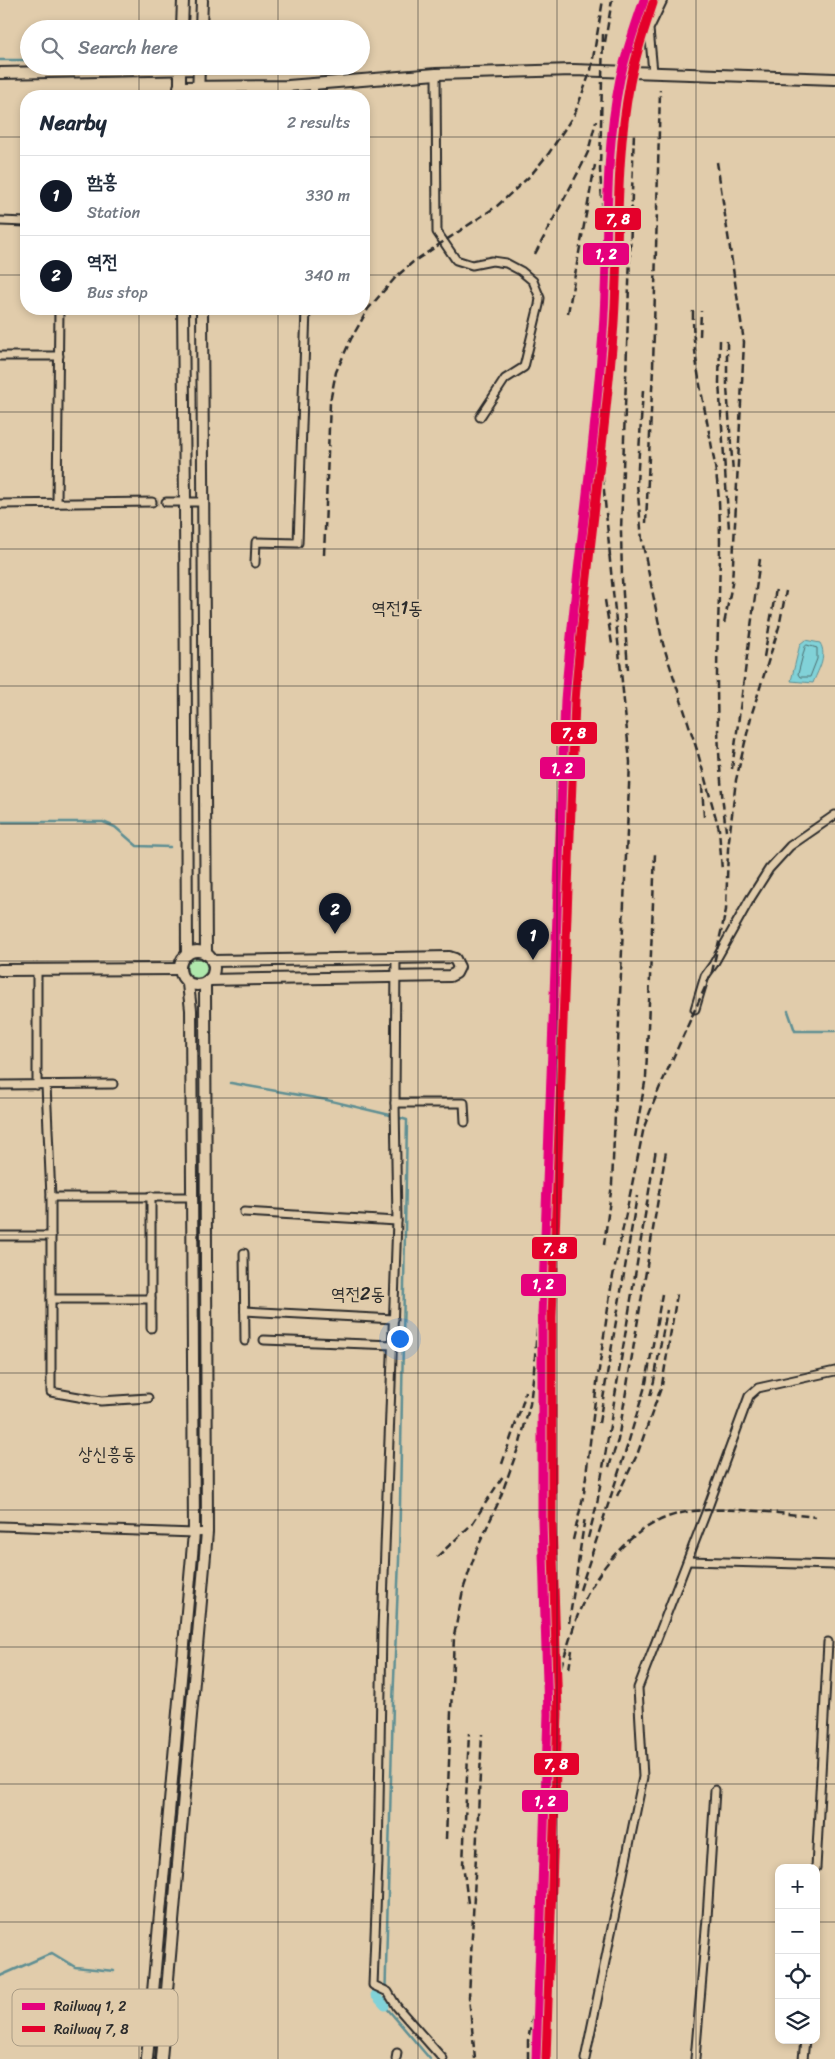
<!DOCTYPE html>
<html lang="en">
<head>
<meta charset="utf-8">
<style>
  :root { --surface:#fff; --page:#f6f6f7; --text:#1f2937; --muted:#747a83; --line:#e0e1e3; --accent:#111827 }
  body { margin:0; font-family:Sriracha,"Poor Story",sans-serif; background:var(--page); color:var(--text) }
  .controls { position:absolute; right:15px; bottom:15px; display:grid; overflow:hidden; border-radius:10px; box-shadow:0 2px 8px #0003 }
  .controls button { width:45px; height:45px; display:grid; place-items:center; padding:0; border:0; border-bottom:1px solid var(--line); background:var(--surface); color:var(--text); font:25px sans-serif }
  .you { position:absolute; left:399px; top:1338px; width:18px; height:18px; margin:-12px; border:4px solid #fff; border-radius:50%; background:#1a73e8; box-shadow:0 0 0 8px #1a73e833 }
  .badge { display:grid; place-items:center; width:32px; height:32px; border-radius:50%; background:var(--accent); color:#fff; font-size:16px; font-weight:700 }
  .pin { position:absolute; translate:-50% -41px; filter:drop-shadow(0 1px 2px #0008) }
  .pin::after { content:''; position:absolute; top:26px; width:18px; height:15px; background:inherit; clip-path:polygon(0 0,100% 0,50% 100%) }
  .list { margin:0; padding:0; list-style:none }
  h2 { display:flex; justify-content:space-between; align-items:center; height:65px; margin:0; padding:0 20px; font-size:21px }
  h2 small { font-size:16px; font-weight:400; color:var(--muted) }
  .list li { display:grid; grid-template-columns:32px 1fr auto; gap:15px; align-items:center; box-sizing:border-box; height:80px; padding:0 20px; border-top:1px solid var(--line) }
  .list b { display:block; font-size:19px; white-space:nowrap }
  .list p { margin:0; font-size:16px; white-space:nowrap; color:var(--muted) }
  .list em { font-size:16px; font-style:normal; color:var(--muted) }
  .icon { flex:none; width:28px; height:28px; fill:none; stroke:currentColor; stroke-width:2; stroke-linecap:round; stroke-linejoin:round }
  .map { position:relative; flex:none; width:835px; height:2059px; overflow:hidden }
  .search { position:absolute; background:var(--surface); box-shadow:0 2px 8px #0003; left:20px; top:20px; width:350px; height:55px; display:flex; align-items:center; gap:12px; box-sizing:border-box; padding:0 18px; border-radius:28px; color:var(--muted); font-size:19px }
  .panel { position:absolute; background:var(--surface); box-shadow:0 2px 8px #0003; left:20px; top:90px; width:350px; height:225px; border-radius:20px }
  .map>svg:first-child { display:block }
  .green { fill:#afe8ac; stroke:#6d8a6c }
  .water { fill:#81d2d8; stroke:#5f8f93 }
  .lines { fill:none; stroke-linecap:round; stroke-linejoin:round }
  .shore { stroke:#4d6e70; stroke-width:1 }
  .stream { stroke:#5f8f93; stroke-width:2.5 }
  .canal { stroke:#81d2d8; stroke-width:9 }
  .street-tunnel { stroke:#bdac91; stroke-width:7; stroke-dasharray:7 3.5; stroke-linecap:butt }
  .street-casing { stroke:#2b2b2b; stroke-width:11 }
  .secondary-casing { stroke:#2b2b2b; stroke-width:14 }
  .street { stroke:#e1ccab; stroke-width:7 }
  .secondary { stroke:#e1ccab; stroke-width:10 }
  .rail { stroke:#2b2b2b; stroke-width:2.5; stroke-dasharray:8 4; stroke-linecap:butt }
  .rail-1-casing { stroke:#e1ccab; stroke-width:12 }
  .rail-2-casing { stroke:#e1ccab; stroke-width:12 }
  .rail-1 { stroke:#e5007d; stroke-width:9 }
  .rail-2 { stroke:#e4002b; stroke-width:9 }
  .grid { fill:none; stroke:#2b2b2b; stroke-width:1; stroke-opacity:0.55 }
  .labels { text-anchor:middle; stroke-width:5; stroke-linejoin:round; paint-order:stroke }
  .neighbourhood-label { font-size:18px; fill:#2b2b2b; stroke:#e1ccab }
  .key { fill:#e1ccab; stroke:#aa9c85; stroke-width:1 }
  .key-label { font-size:14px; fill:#2b2b2b }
  .line-badge { stroke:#e1ccab; stroke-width:2 }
  .badge-label { font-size:14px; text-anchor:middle; font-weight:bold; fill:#fff }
</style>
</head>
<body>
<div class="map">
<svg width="835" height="2059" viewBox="0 0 835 2059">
  <rect width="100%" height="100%" fill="#e1ccab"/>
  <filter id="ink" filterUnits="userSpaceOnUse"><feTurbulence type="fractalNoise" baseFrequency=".02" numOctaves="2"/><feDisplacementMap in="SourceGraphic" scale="10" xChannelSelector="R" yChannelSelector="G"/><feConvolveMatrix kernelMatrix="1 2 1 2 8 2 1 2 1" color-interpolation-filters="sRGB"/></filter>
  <g filter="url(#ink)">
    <!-- green -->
    <circle class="green" cx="197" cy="968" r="10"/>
    <!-- water -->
    <path class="water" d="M805,640L820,643C828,656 817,672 813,683L791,681L800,644Z"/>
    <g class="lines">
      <!-- shore -->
      <path class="shore" d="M807,645L817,648V659L810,677H800L798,674L805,647Z"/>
      <!-- stream -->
      <g class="stream">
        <path d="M0,60H29"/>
        <path d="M0,822H103L115,827L137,846L170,847"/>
        <path d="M788,1011L795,1031H835"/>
        <path d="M231,1083L327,1100L390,1115"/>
        <path d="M400,1118L407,1120L399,1560L393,1703L385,2006L430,2059"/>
        <path d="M0,1976L52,1953L75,1967L114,1971"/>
      </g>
      <!-- canal -->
      <path class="canal" d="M375,1995L385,2006"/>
      <!-- street-tunnel -->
      <path class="street-tunnel" d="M152,502H166"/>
      <defs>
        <g id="street">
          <path d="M653,72L649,29L663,0"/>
          <path d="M436,74L437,232L456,260L472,265L492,261L506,263L521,271L533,281L540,298L539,305L524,367L505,379L480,417"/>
          <path d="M313,96L314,84"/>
          <path d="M0,221L26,222"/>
          <path d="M0,356H59"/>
          <path d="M166,502H203"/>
          <path d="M57,503L59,309"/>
          <path d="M0,504L152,502"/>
          <path d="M255,563L256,542L298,543L306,309"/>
          <path d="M396,957L395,1103L397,1221L382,1630L378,1861L373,1985L388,1992L397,2007L443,2059"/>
          <path d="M37,970V1085"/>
          <path d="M695,1009L705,976L713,965L750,899L769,869L790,846L835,815"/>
          <path d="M0,1085L113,1084"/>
          <path d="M46,1085L51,1197V1392L101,1401L148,1398"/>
          <path d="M395,1103H464L465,1122"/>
          <path d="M151,1196V1328"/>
          <path d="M51,1197H193"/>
          <path d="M244,1212L397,1221"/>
          <path d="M0,1236H51"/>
          <path d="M244,1253L245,1341"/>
          <path d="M51,1299H151"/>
          <path d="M245,1311L394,1319"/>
          <path d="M264,1340L393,1345"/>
          <path d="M0,1526L194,1533L207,1532"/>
          <path d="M688,1561L835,1565"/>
          <path d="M816,1868L828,1642"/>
          <path d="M396,2059L397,2053"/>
          <path d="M585,2059L643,1777L638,1688L707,1510L749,1396L758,1388L835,1371"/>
          <path d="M695,2059L707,1918L715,1790"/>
          <path d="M803,2059L805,2040"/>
        </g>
        <g id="secondary">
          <path d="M182,29L183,0"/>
          <path d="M201,29L202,0"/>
          <path d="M0,73L199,69"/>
          <path d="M179,87L288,86L436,74L573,70L835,79"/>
          <path d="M180,96V66"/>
          <path d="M198,96L199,66"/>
          <path d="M183,309L185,502L187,955"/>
          <path d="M202,309L206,954"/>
          <circle cx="197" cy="968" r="17"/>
          <path d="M0,970L180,969"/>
          <path d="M208,980L450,976L456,973L459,967L455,959L449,957L212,961"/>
          <path d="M147,2059L194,1533L191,1010L188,984"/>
          <path d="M161,2059L207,1532L205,983"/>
        </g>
      </defs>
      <!-- street casing -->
      <use href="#street" class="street-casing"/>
      <!-- secondary casing -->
      <use href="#secondary" class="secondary-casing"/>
      <!-- street -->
      <use href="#street" class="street"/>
      <!-- secondary -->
      <use href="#secondary" class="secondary"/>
      <!-- rail -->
      <g class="rail">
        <path d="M603,34L600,170L607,280"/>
        <path d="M605,42L612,0"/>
        <path d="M717,162L744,342L732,584L724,624"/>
        <path d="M535,254L582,165L588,152L596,121"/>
        <path d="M693,311C692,376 715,438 719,502C722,561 717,621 717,680C717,730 720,781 726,831"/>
        <path d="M568,313L595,165"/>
        <path d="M603,333V480L610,556"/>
        <path d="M700,336L701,311"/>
        <path d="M720,340L719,383L729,529"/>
        <path d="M727,341V387L733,473"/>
        <path d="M643,390L637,483L642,540L663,644L697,750L719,829L722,871"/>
        <path d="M596,518L598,489"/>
        <path d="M646,523L653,368L660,90"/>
        <path d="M324,555L330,402L336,372L351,339L368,309L396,277L413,262L497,206L530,176L549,153L575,113L591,70L603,0"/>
        <path d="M605,600L612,644"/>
        <path d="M764,657L776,589"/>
        <path d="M628,670L622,579L621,531L634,131"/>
        <path d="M732,769L760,559"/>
        <path d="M702,785L704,817"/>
        <path d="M635,1137L646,1077L655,853"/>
        <path d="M604,1245L612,1184L630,762L609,551"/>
        <path d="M650,1396L654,1381L667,1310"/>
        <path d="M599,1423L637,1196"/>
        <path d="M502,1464L523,1402L525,1391"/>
        <path d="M609,1467L618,1440L666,1151"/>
        <path d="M617,1496L637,1455L662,1385L677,1294"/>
        <path d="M588,1538L597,1504L656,1149"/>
        <path d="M573,1540L584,1493L597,1383L612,1281L644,1127L659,1089L712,972L726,910L728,849L736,780L752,713L779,627L786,591"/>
        <path d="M437,1557L472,1524L503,1476"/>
        <path d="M580,1590L627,1447L646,1383L662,1294"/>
        <path d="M569,1623L585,1517"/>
        <path d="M561,1667C566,1651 571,1635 576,1620C594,1569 638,1516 694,1511C735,1507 776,1513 816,1517"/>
        <path d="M569,1669L572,1650"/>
        <path d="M446,1839L454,1636L463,1590L476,1551L499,1501L520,1443L530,1404L534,1370L546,1207"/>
        <path d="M468,1903L463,1864L469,1733"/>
        <path d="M475,2059L469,1997L482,1734"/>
        <path d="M528,2059V2040L540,1979"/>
      </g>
      <defs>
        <path id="rail-1" d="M536,2059L548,1714L542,1521V1317L565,700C575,577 594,455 603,332C609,248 603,162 620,79C626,52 635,26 644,0"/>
        <path id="rail-2" d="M546,2059L558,1714L552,1521V1317L575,701C584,579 603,458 613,336C620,252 614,166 630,83C635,56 644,30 653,3"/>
      </defs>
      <!-- rail-1 casing -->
      <use href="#rail-1" class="rail-1-casing"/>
      <!-- rail-2 casing -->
      <use href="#rail-2" class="rail-2-casing"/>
      <!-- rail-1 -->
      <use href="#rail-1" class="rail-1"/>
      <!-- rail-2 -->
      <use href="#rail-2" class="rail-2"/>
    </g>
  </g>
  <!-- grid -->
  <path class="grid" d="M139,0V29M278,0V29M418,0V2059M557,0V2059M696,0V2059M139,66V96M278,66V96M0,137H26M364,137H835M0,275H26M364,275H835M139,309V2059M278,309V2059M0,412H835M0,549H835M0,686H835M0,824H835M0,961H835M0,1098H835M0,1235H835M0,1373H835M0,1510H835M0,1647H835M0,1784H835M0,1922H779M816,1922H835"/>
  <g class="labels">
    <!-- neighbourhood labels -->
    <g class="neighbourhood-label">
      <text x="397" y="614">역전1동</text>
      <text x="358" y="1300">역전2동</text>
      <text x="107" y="1460">상신흥동</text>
    </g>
  </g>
  <!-- legend -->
  <rect x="12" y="1989" width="166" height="57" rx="8" class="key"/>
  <rect x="22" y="2003" width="23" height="7" fill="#e5007d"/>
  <rect x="22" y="2026" width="23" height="6" fill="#e4002b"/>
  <g class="key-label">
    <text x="54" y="2011">Railway 1, 2</text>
    <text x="54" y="2034">Railway 7, 8</text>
  </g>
  <g class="line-badge">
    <rect x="594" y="207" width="48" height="24" rx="5" fill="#e4002b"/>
    <rect x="582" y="242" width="48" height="24" rx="5" fill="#e5007d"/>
    <rect x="550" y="721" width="48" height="24" rx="5" fill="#e4002b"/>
    <rect x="539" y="756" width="47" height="24" rx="5" fill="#e5007d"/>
    <rect x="531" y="1236" width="47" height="24" rx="5" fill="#e4002b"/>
    <rect x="520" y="1273" width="47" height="24" rx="5" fill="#e5007d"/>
    <rect x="533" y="1752" width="47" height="24" rx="5" fill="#e4002b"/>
    <rect x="521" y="1789" width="48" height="24" rx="5" fill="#e5007d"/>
  </g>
  <g class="badge-label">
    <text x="618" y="224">7, 8</text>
    <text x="606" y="259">1, 2</text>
    <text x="574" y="738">7, 8</text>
    <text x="562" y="773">1, 2</text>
    <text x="555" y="1253">7, 8</text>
    <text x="543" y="1289">1, 2</text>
    <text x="556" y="1769">7, 8</text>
    <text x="545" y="1806">1, 2</text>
  </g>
</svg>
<div class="controls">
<button>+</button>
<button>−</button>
<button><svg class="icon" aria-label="locate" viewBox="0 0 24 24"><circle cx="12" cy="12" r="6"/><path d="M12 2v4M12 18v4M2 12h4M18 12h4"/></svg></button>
<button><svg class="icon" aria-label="layers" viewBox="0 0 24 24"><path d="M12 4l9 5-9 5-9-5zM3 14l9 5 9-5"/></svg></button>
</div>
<div class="you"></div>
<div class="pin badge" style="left:533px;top:960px">1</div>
<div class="pin badge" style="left:335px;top:934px">2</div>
<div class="search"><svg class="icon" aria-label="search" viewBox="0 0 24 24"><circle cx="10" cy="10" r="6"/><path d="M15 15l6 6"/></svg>Search here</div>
<section class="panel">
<h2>Nearby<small>2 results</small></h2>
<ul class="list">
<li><span class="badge">1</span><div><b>함흥</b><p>Station</p></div><em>330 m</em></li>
<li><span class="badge">2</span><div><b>역전</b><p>Bus stop</p></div><em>340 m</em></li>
</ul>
</section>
</div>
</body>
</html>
